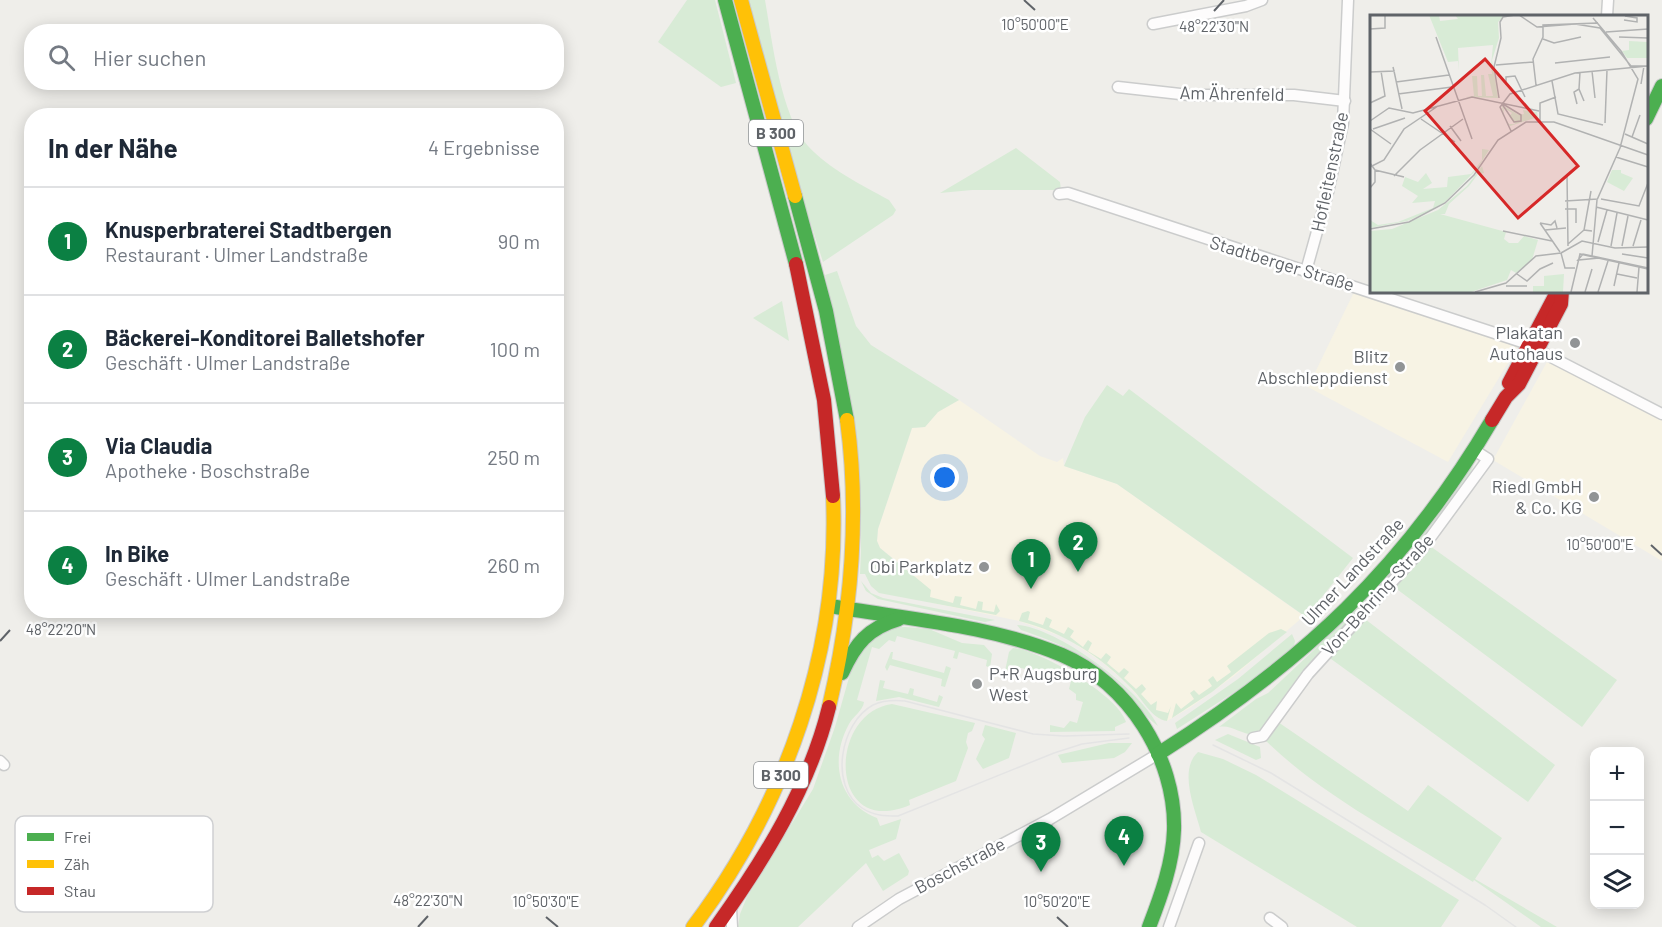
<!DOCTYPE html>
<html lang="de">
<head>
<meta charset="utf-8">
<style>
  :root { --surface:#fff; --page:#f2f2f3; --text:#1f2937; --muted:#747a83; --line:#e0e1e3; --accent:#0b8043 }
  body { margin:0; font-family:Barlow,sans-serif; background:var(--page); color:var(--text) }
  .controls { position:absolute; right:18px; bottom:18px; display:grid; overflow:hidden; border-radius:12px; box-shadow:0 3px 15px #0003 }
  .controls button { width:54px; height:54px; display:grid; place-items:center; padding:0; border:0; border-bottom:2px solid var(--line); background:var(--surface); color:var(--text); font:30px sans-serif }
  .you { position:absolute; left:945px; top:478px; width:21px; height:21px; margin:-15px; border:4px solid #fff; border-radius:50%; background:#1a73e8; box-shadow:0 0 0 9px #1a73e833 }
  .badge { display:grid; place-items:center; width:39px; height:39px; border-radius:50%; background:var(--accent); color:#fff; font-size:20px; font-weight:700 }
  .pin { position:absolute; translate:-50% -50px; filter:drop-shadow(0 2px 3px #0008) }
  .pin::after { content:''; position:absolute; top:32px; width:21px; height:18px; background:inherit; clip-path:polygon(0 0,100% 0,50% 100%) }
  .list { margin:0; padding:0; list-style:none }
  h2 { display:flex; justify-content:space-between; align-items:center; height:78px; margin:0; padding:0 24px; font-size:26px }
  h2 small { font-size:20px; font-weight:400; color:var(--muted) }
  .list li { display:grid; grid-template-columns:39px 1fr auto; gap:18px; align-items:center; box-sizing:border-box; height:108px; padding:0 24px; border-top:2px solid var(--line) }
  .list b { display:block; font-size:22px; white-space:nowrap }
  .list p { margin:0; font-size:20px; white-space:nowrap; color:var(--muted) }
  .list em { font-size:20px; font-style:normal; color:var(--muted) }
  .icon { flex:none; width:33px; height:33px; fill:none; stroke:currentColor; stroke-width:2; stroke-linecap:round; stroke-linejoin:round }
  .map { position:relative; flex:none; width:1662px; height:927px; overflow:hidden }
  .search { position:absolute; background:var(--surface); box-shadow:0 3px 15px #0003; left:24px; top:24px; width:540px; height:66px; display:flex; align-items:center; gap:15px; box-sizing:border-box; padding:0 21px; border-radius:24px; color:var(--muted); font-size:22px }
  .panel { position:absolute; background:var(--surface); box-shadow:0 3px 15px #0003; left:24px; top:108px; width:540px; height:510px; border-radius:24px }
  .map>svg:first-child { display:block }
  .commercial { fill:#f7f3e4 }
  .green { fill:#d8ebd6 }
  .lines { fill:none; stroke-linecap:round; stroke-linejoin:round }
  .street-casing { stroke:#cbcccc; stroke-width:13 }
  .fast-casing { stroke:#cacacb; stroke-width:16 }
  .slow-casing { stroke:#cacacb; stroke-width:16 }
  .jam-casing { stroke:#cacacb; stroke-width:16 }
  .street { stroke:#fdfcfc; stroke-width:10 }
  .fast { stroke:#4caf50; stroke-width:14 }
  .slow { stroke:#ffc107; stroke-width:14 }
  .jam { stroke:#c62828; stroke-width:14 }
  .tram { stroke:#e4e4e4; stroke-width:1.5 }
  .ticks { fill:none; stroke:#5f6368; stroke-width:2 }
  .poi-dot { fill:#919496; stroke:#fff; stroke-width:2 }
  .labels { text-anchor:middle; stroke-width:5; stroke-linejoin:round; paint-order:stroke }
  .shield { fill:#fff; stroke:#8f9295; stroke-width:1.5 }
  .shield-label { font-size:16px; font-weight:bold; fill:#5f6368 }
  .street-label { font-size:18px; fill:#5f6368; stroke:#fff }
  .poi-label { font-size:18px; fill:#5f6368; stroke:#fff; text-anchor:end }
  .inset-road { fill:none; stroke:#b1b2b2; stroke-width:1.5 }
  .view { fill:#d62828; fill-opacity:0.15; stroke:#d62828; stroke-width:3 }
  .inset-edge { fill:none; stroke:#5f6368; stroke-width:3 }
  .key { fill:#fff; stroke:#cfd0d2; stroke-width:1.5 }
  .key-label { font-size:16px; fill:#5f6368 }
  .ticks-label { font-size:15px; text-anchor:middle; fill:#5f6368; stroke:#fff; stroke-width:5; stroke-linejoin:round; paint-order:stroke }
</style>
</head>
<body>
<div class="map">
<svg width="1662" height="927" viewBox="0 0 1662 927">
  <rect width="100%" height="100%" fill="#efeeea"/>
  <!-- commercial -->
  <g class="commercial">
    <path d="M1355,290L1514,343L1517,348L1448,462L1308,387Z"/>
    <path d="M1548,360L1662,419V561L1493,460Z"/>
    <path d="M959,400L1040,456L1057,462L1063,458L1064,466L1117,484L1304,616L1234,676L1191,707L1167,721L1158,718L1122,679L1102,662L1066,638L1019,621L928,602L909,571L880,548L877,541L878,529L912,428L925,427L938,412Z"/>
  </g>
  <!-- green -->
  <g class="green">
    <path d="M687,0H715L736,83L721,87L658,42Z"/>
    <path d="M747,0H765C772,40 781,117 808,146C829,169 862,185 889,200L896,210L893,215L823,262L786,146Z"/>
    <path d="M1016,148L1060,182L1061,190H972L940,193Z"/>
    <path d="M837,271L856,326L871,345L959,400L938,412L925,427L912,428L878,529L877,541L880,548L931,590L930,597L953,603L955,596L962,597L960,605L976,609L978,601L983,602L982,610L994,612L996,604L1000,611L996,615L879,593L871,586L865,574H860C866,471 847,374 825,275Z"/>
    <path d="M782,301L789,341L753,318Z"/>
    <path d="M1107,385L1123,396L1129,389L1353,558L1306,617L1117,484L1064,466L1085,417Z"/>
    <path d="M1474,465L1467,480L1419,546L1259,733C1245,739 1234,724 1219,727L1256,699L1268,693L1316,648Z"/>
    <path d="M1430,546L1617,680L1582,727L1394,587Z"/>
    <path d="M861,581L871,593L883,598L995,620L985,622L878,599L866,591Z"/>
    <path d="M1028,611L1030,612L1028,620L1043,625L1046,617L1052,620L1049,627L1064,634L1068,627L1074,631L1070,637L1083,647L1088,640L1092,643L1088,651L1101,659L1106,653L1111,657L1107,663L1119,673L1124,668L1129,672L1124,678L1136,689L1142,684L1146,689L1141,694L1151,705L1157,701L1156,710L1168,713L1171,706L1167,721C1152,719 1143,700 1133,690C1102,657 1063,632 1019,621L1022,613Z"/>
    <path d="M1365,619L1555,765L1528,802L1327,656Z"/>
    <path d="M1017,625C1057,627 1141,690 1158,726C1143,716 1133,697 1120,684C1092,657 1057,642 1021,630Z"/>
    <path d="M905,627L929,629L962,643L984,645L992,654L990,668L986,666L987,660L959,652L957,659L953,658L955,651L897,636L895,642L889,640L879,649L872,647L857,700L864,702C863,711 853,716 849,724C829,760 838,803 877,818L880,826L901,819L896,839L869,850L872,858L878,855L884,861L899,853L909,871L908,875L883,891L866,863L798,927H738L740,914L747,897L813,789L835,727L854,660L863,644L887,628Z"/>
    <path d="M1281,629L1287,632L1212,692L1172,718L1176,703L1181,709L1194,699L1190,693L1194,690L1199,695L1212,686L1208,680L1213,676L1217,682L1231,672L1227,666L1269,633Z"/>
    <path d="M1292,634L1295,641L1293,651L1275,666L1177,729L1175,723L1238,679Z"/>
    <path d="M1013,648C1040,650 1119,696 1126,722L1115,727V731L1050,732V725L1064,728L1070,721L1077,723L1083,702L1076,700V694L1069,689L1071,681L1038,672L1036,680L1032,679L1034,671L1009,665L1007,672L1005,671L1009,652Z"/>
    <path d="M891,652H893L892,659L944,673L946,666L951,668L945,687L941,686L942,679L890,665L887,671L885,667Z"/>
    <path d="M880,680L885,681L883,688L908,694L910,688L914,689L913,695L937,702L939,695L943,697L939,707L899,697L876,701Z"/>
    <path d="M892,704L975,723L972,731L968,733L966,742L968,748L956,781L909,800L910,805C828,840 827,713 892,704Z"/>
    <path d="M1278,722L1408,811L1428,785L1502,838L1475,879L1557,927H1541L1474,880L1473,882C1405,838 1322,796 1265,740Z"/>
    <path d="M985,725L1016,733L1009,758L983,769L976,759L985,739L982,735Z"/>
    <path d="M1228,734L1260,747L1261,758L1256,760L1215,740Z"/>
    <path d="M1109,743H1132L1125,752L1114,758L1062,763L1058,755Z"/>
    <path d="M1198,752L1223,759L1256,775L1459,900L1441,927H1357L1201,832C1195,809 1178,770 1198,752Z"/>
  </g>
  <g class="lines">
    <defs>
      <g id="street">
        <path d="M1607,16L1608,0"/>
        <path d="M1153,24L1246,6L1262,0"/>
        <path d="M1118,87L1189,95H1294L1345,101"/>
        <path d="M1059,194L1068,193L1522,342L1662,414"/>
        <path d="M1306,271L1328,192L1343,123L1348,0"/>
        <path d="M1253,738L1263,736L1308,674L1422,549L1488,459L1474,450"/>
        <path d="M0,761L4,765"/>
        <path d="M731,908L732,927"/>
        <path d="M1270,918L1282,927"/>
        <path d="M858,927L899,899L1050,819L1158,754"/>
        <path d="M1169,927L1199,843"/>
      </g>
      <g id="fast">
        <path d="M725,0L796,264"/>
        <path d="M1646,119L1662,86"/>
        <path d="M795,196L826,311L847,420"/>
        <path d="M830,606C906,619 990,625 1062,655C1128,683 1176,758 1174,830C1173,863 1161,896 1149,927"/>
        <path d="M842,673C855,644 868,628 899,619"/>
        <path d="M1158,754C1303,662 1404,569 1492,420"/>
      </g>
      <g id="slow">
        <path d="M741,0L795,196"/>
        <path d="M829,707C851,614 860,516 847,420"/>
        <path d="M693,927C786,804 840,651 833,496"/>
      </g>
      <g id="jam">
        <path d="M796,264L824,400L833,496"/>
        <path d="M1509,383L1555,296"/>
        <path d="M1492,420L1506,397L1519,384L1561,304L1562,291"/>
        <path d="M716,927C764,860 809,788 829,707"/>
      </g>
    </defs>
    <!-- street casing -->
    <use href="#street" class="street-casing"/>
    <!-- fast casing -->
    <use href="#fast" class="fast-casing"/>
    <!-- slow casing -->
    <use href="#slow" class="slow-casing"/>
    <!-- jam casing -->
    <use href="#jam" class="jam-casing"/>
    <!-- street -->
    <use href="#street" class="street"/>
    <!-- fast -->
    <use href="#fast" class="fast"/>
    <!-- slow -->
    <use href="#slow" class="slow"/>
    <!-- jam -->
    <use href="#jam" class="jam"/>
    <!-- tram -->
    <g class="tram">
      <path d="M1129,734L1064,736L1033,734L905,701C894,700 884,700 873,705C840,723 829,786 862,808C874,816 885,816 898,816L1054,753L1082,744L1129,738"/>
      <path d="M1213,745L1271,773L1485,905L1516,927"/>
    </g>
  </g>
  <!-- ticks -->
  <path class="ticks" d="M1024,0L1035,10M1214,11L1224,0M1651,545L1662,555M0,641L10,630M546,917L558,927M1057,917L1068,927M418,927L428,916"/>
  <!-- markers -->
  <g class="poi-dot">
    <circle cx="1575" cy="343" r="6"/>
    <circle cx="1400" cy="367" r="6"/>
    <circle cx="1594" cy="497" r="6"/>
    <circle cx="984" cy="567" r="6"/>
    <circle cx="977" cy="684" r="6"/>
  </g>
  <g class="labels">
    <!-- shield labels -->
    <g class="shield">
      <rect x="749" y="120" width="54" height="26" rx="4.5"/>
      <rect x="754" y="762" width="54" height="26" rx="4.5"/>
    </g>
    <g class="shield-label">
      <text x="776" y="139">B 300</text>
      <text x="781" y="781">B 300</text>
    </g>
    <!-- street labels -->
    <g class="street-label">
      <text transform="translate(1232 94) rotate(1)" y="6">Am Ährenfeld</text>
      <text transform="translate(1330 172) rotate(-78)" y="6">Hofleitenstraße</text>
      <text transform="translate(1282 264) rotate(17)" y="6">Stadtberger Straße</text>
      <text transform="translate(1353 572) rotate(-47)" y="6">Ulmer Landstraße</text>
      <text transform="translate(1378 595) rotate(-48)" y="6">Von-Behring-Straße</text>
      <text transform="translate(960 866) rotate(-28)" y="6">Boschstraße</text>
    </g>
    <!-- poi labels -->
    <g class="poi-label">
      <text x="1563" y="339">Plakatan<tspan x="1563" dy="21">Autohaus</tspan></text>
      <text x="1388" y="363">Blitz<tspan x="1388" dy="21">Abschleppdienst</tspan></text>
      <text x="1582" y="493">Riedl GmbH<tspan x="1582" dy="21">&amp; Co. KG</tspan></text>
      <text x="972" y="573">Obi Parkplatz</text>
      <text x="989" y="680" text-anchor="start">P+R Augsburg<tspan x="989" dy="21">West</tspan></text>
    </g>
  </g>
  <!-- overview -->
  <g transform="translate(1370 15)">
    <rect width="278" height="278" fill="#efeeea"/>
    <path d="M59,0H69L70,6L88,4L85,0H135L128,7L129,23L122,45L128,83L96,82L104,81L102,61H107L108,81H112L111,60H114L116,81H123L118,59H122L121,51L123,30L88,33L89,56L88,46L78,47ZM259,26L277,27V43H257L252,36L259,35ZM132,90L149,100L154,99L153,95L167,97L168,102L140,111L137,108L135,103L139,109H145L139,101L142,98L134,93L133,102ZM112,134L119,135L107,154L75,187L54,199L37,206L0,213V205L8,210L28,207L63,193L65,186L42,188L48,181L32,171L35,162L48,167L56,158L62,168L53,174L77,172L78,162L101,159L112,145ZM112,151L114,158L108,159L99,171L79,189L75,199H70L136,217L134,224L139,228H148L154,221L168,225L162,245L146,258L141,255L137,265L101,277H0V216L22,214L68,195L70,198L68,195L97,171ZM242,155H251V158L263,163L254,176L237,167ZM194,259L193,277H163V271H174V261Z" fill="#d8ebd6"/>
    <path class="inset-road" d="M149,0L167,12L205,9L230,13L261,51H278M223,3L251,36L268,64L250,133M254,5L267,7V3L255,1M0,14L15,13V0M236,17L278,14M66,22L102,124M249,22L278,23M173,24L184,28L211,22M185,48L240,42M126,50L163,47M24,56L32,94M222,56L225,83M0,57L24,56L23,52M210,57L209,74L214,86M182,66L188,99L233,110M26,67L79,60M271,69L274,51M136,70V62L145,61L155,82M166,70L163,44L173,22V10L228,8M28,79L82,72M129,83L124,52L131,23L130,7L133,2L145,0M0,88L15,81L11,56M132,89L144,107L151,106V100L133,89M207,89L204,77L209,74M51,104L85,127M0,106L19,93L43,98L102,82L169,96M170,107V88L186,82M235,108L237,55M80,111L91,126M0,114L21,129M3,114L35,103M141,116L130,92L140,79L205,58L278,51M255,119L278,129M262,122L270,100M246,142L278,152M0,148L5,155L34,162M0,152L14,145L34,114L68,91M197,160L198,231M24,161L50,135L93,104M0,173L5,167V155M221,176L214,215L222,216M231,184L269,191L278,168M195,186L228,184M226,192L278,205M195,194H206V208M170,208L190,237M170,208L181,210L185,206L187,213M0,214L39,207L75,188L104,160L128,125L156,107H184L278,140M175,215L196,213M133,216L182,226M228,227L237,195M198,229L214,215M241,231L247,198M252,231L258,201M263,231L271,205M191,238L212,226L245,233L278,232M191,238L195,253H205M252,239L278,243M222,241L227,185L250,133M229,243L208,245L213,239L278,253M147,259L157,266L170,254L183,248M247,259L267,263M136,271H157M244,271L249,248M105,277L136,268L166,241L191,238M201,277L210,239L278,254M215,277L222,254M228,277L238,246M267,277L269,252"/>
    <path class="view" d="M115,44L208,151L148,203L55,96Z"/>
    <rect width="278" height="278" class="inset-edge"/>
  </g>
  <!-- legend -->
  <rect x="15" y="816" width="198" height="96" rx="9" class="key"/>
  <rect x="27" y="833" width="27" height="8" fill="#4caf50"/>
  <rect x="27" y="860" width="27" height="8" fill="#ffc107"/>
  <rect x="27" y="887" width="27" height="8" fill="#c62828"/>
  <g class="key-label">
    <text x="64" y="843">Frei</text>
    <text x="64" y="870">Zäh</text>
    <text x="64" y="897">Stau</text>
  </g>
  <g class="ticks-label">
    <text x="1035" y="30">10°50'00"E</text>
    <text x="1214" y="32">48°22'30"N</text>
    <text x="1600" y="550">10°50'00"E</text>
    <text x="61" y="635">48°22'20"N</text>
    <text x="428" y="906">48°22'30"N</text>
    <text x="546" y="907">10°50'30"E</text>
    <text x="1057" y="907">10°50'20"E</text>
  </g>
</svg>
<div class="controls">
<button>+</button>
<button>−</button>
<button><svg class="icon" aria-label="layers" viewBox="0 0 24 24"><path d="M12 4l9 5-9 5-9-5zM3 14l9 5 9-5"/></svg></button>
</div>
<div class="you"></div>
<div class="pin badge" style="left:1031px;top:589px">1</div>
<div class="pin badge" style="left:1078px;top:572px">2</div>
<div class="pin badge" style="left:1041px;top:872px">3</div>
<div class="pin badge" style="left:1124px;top:866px">4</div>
<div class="search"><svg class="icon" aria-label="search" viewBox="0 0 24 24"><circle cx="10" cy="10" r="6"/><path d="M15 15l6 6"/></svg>Hier suchen</div>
<section class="panel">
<h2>In der Nähe<small>4 Ergebnisse</small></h2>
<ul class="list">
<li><span class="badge">1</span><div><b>Knusperbraterei Stadtbergen</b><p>Restaurant · Ulmer Landstraße</p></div><em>90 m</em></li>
<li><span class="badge">2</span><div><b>Bäckerei-Konditorei Balletshofer</b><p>Geschäft · Ulmer Landstraße</p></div><em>100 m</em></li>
<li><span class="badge">3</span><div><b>Via Claudia</b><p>Apotheke · Boschstraße</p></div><em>250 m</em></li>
<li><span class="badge">4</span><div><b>In Bike</b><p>Geschäft · Ulmer Landstraße</p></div><em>260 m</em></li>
</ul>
</section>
</div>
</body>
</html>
